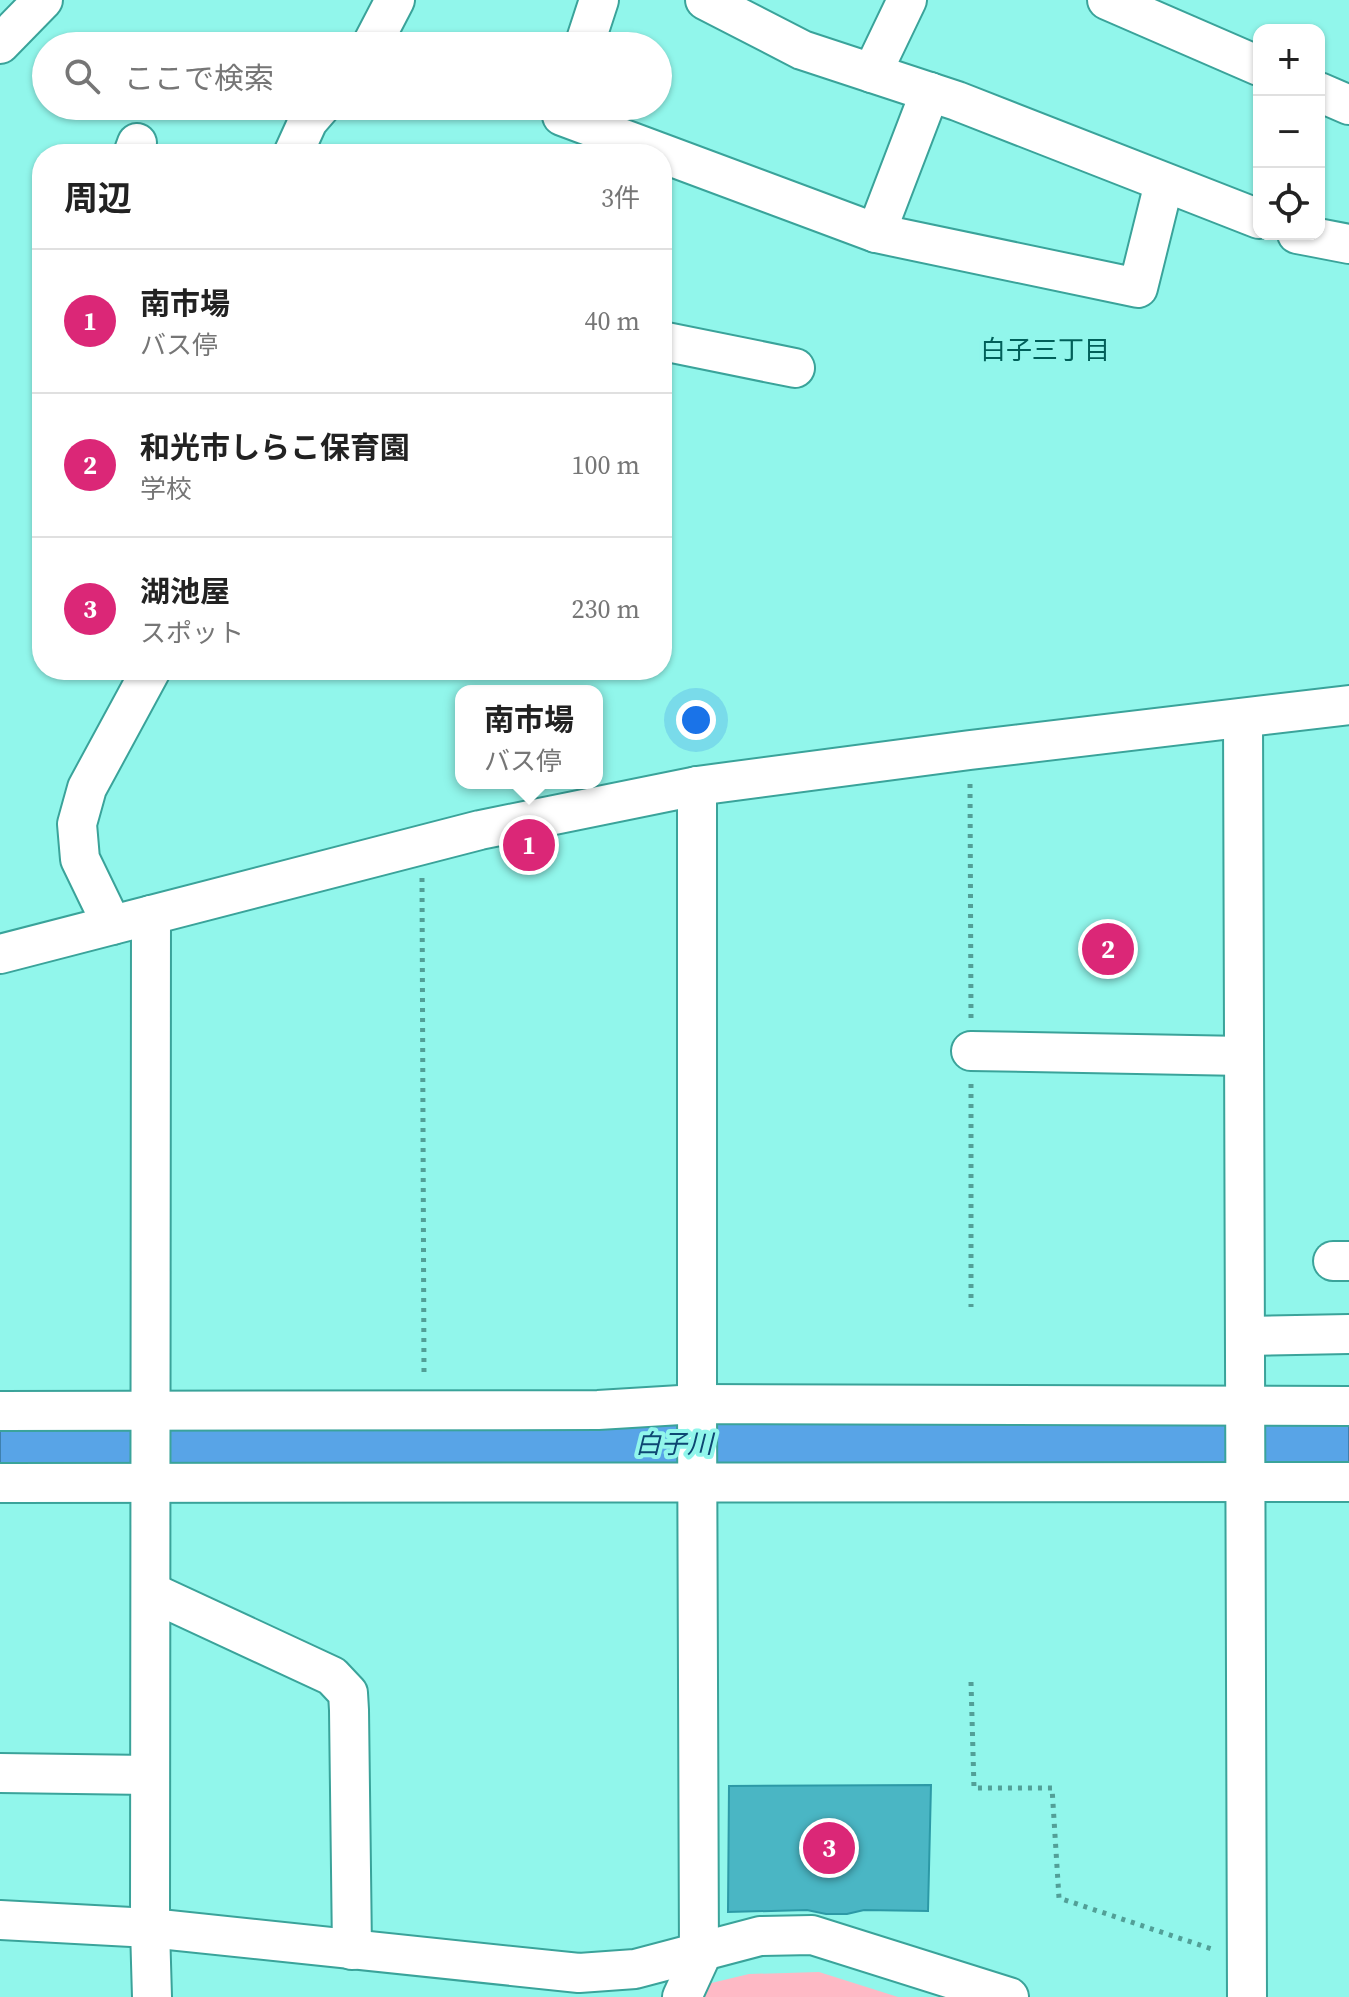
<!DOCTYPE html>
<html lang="ja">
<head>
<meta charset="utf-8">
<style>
  :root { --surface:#fff; --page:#f6f6f6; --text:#222; --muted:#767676; --line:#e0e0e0; --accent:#db2777 }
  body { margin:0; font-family:"Source Serif 4","Noto Sans JP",serif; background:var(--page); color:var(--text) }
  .controls { position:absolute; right:24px; top:24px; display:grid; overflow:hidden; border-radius:16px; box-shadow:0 2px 6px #0004 }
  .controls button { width:72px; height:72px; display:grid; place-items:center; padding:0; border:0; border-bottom:2px solid var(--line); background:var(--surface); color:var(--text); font:40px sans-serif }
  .you { position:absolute; left:696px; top:720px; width:28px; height:28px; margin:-20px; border:6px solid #fff; border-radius:50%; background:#1a73e8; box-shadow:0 0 0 12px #1a73e833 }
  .badge { display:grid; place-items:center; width:52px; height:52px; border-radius:50%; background:var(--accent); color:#fff; font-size:26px; font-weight:700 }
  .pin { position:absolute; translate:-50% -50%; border:4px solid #fff; box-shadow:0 2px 8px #0006 }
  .popup { position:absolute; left:455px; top:685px; width:148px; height:104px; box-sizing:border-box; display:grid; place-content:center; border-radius:16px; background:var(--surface); filter:drop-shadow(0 2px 6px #0005); font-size:26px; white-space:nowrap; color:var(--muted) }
  .popup b { font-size:30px; color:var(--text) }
  .popup::after { content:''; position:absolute; left:50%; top:100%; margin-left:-16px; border:16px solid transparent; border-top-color:var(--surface) }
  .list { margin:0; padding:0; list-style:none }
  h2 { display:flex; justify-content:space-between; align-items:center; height:104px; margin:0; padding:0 32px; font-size:34px }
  h2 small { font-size:26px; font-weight:400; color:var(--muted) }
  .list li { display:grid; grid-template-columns:52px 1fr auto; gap:24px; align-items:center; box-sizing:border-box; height:144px; padding:0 32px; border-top:2px solid var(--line) }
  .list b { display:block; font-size:30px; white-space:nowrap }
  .list p { margin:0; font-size:26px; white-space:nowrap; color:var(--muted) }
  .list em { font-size:26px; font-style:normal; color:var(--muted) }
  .icon { flex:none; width:44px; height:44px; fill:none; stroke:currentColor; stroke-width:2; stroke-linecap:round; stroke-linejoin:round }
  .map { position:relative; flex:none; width:1349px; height:1997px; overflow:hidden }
  .search { position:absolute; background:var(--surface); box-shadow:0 2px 6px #0004; left:32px; top:32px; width:640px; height:88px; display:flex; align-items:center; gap:20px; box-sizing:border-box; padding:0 28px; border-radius:44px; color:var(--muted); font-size:30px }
  .panel { position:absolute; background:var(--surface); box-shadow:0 2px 6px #0004; left:32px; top:144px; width:640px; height:536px; border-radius:32px }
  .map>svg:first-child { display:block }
  .green { fill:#feb9c5 }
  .water { fill:#58a4e7; stroke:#3e80ae; stroke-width:2 }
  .building { fill:#4ab6c4; stroke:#2c99a6; stroke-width:2 }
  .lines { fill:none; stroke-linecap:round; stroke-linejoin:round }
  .minor-casing { stroke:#3aa39a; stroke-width:42 }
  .path { stroke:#529f97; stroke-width:5; stroke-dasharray:4 6; stroke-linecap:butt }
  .minor { stroke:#fff; stroke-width:38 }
  .labels { text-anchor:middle; stroke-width:8; stroke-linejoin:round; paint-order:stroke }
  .neighbourhood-label { font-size:26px; fill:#005f59; stroke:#91f6eb }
  .water-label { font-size:26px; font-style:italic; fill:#0d4772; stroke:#91f6eb }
</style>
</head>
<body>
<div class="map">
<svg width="1349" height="1997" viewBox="0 0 1349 1997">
  <rect width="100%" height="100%" fill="#91f6eb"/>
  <!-- green -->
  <path class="green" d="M819,1972L898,1997H699L703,1985L749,1974Z"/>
  <!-- water -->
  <path class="water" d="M1349,1416V1470L0,1471V1423Z"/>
  <!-- building -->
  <path class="building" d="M931,1785L928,1911L864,1910L847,1914H826L807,1910L728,1912L729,1786Z"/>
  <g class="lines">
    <defs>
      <g id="minor">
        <path d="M705,0L802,50L957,101L1259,219"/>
        <path d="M1107,0L1259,66"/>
        <path d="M0,44L43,0"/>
        <path d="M371,46L395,0"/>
        <path d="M584,46L599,0"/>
        <path d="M872,73L907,0"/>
        <path d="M1319,92L1349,105"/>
        <path d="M565,106L562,116L876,233L1138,288L1164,183"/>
        <path d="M133,154L137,143"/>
        <path d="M293,154L308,121L321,106"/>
        <path d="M876,233L930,92"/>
        <path d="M1297,234L1349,244"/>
        <path d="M662,341L795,368"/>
        <path d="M1243,718L1247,1997"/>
        <path d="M151,915L150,1928L152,1997"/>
        <path d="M112,925L80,859L77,824L87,788L151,670"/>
        <path d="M0,954L480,830L697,786L970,750L1349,705"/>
        <path d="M971,1051L1244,1056"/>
        <path d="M1333,1261H1349"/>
        <path d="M1245,1336L1349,1334"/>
        <path d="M0,1411L598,1410L697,1404L1349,1406"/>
        <path d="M0,1483L1349,1482"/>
        <path d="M151,1592L332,1676L348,1693L349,1710L352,1950"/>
        <path d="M0,1773L150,1775"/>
        <path d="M0,1920L150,1928L579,1973L635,1969L760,1936L812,1935L1009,1997"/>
        <path d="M682,1997L699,1960L697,1404V786"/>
      </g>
    </defs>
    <!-- minor casing -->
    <use href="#minor" class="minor-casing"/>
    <!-- path -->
    <g class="path">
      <path d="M970,784L971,1018"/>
      <path d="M422,878L424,1376"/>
      <path d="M971,1084V1307"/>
      <path d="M971,1682L974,1788H1052L1059,1898L1215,1950"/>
    </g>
    <!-- minor -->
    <use href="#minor" class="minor"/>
  </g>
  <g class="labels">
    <!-- neighbourhood labels -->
    <g class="neighbourhood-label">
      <text x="1045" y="359">白子三丁目</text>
    </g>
    <!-- water labels -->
    <g class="water-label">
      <text x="674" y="1453">白子川</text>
    </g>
  </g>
</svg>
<div class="controls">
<button>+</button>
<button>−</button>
<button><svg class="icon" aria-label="locate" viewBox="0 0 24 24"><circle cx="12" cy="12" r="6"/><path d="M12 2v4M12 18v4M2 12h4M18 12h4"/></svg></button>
</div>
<div class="you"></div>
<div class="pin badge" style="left:529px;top:845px">1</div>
<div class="popup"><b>南市場</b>バス停</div>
<div class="pin badge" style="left:1108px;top:949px">2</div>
<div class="pin badge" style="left:829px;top:1848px">3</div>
<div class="search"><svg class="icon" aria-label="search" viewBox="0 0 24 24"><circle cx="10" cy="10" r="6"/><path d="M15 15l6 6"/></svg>ここで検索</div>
<section class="panel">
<h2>周辺<small>3件</small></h2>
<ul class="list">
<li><span class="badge">1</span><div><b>南市場</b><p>バス停</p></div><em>40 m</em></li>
<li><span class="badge">2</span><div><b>和光市しらこ保育園</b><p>学校</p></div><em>100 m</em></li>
<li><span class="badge">3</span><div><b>湖池屋</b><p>スポット</p></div><em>230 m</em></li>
</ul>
</section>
</div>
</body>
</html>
